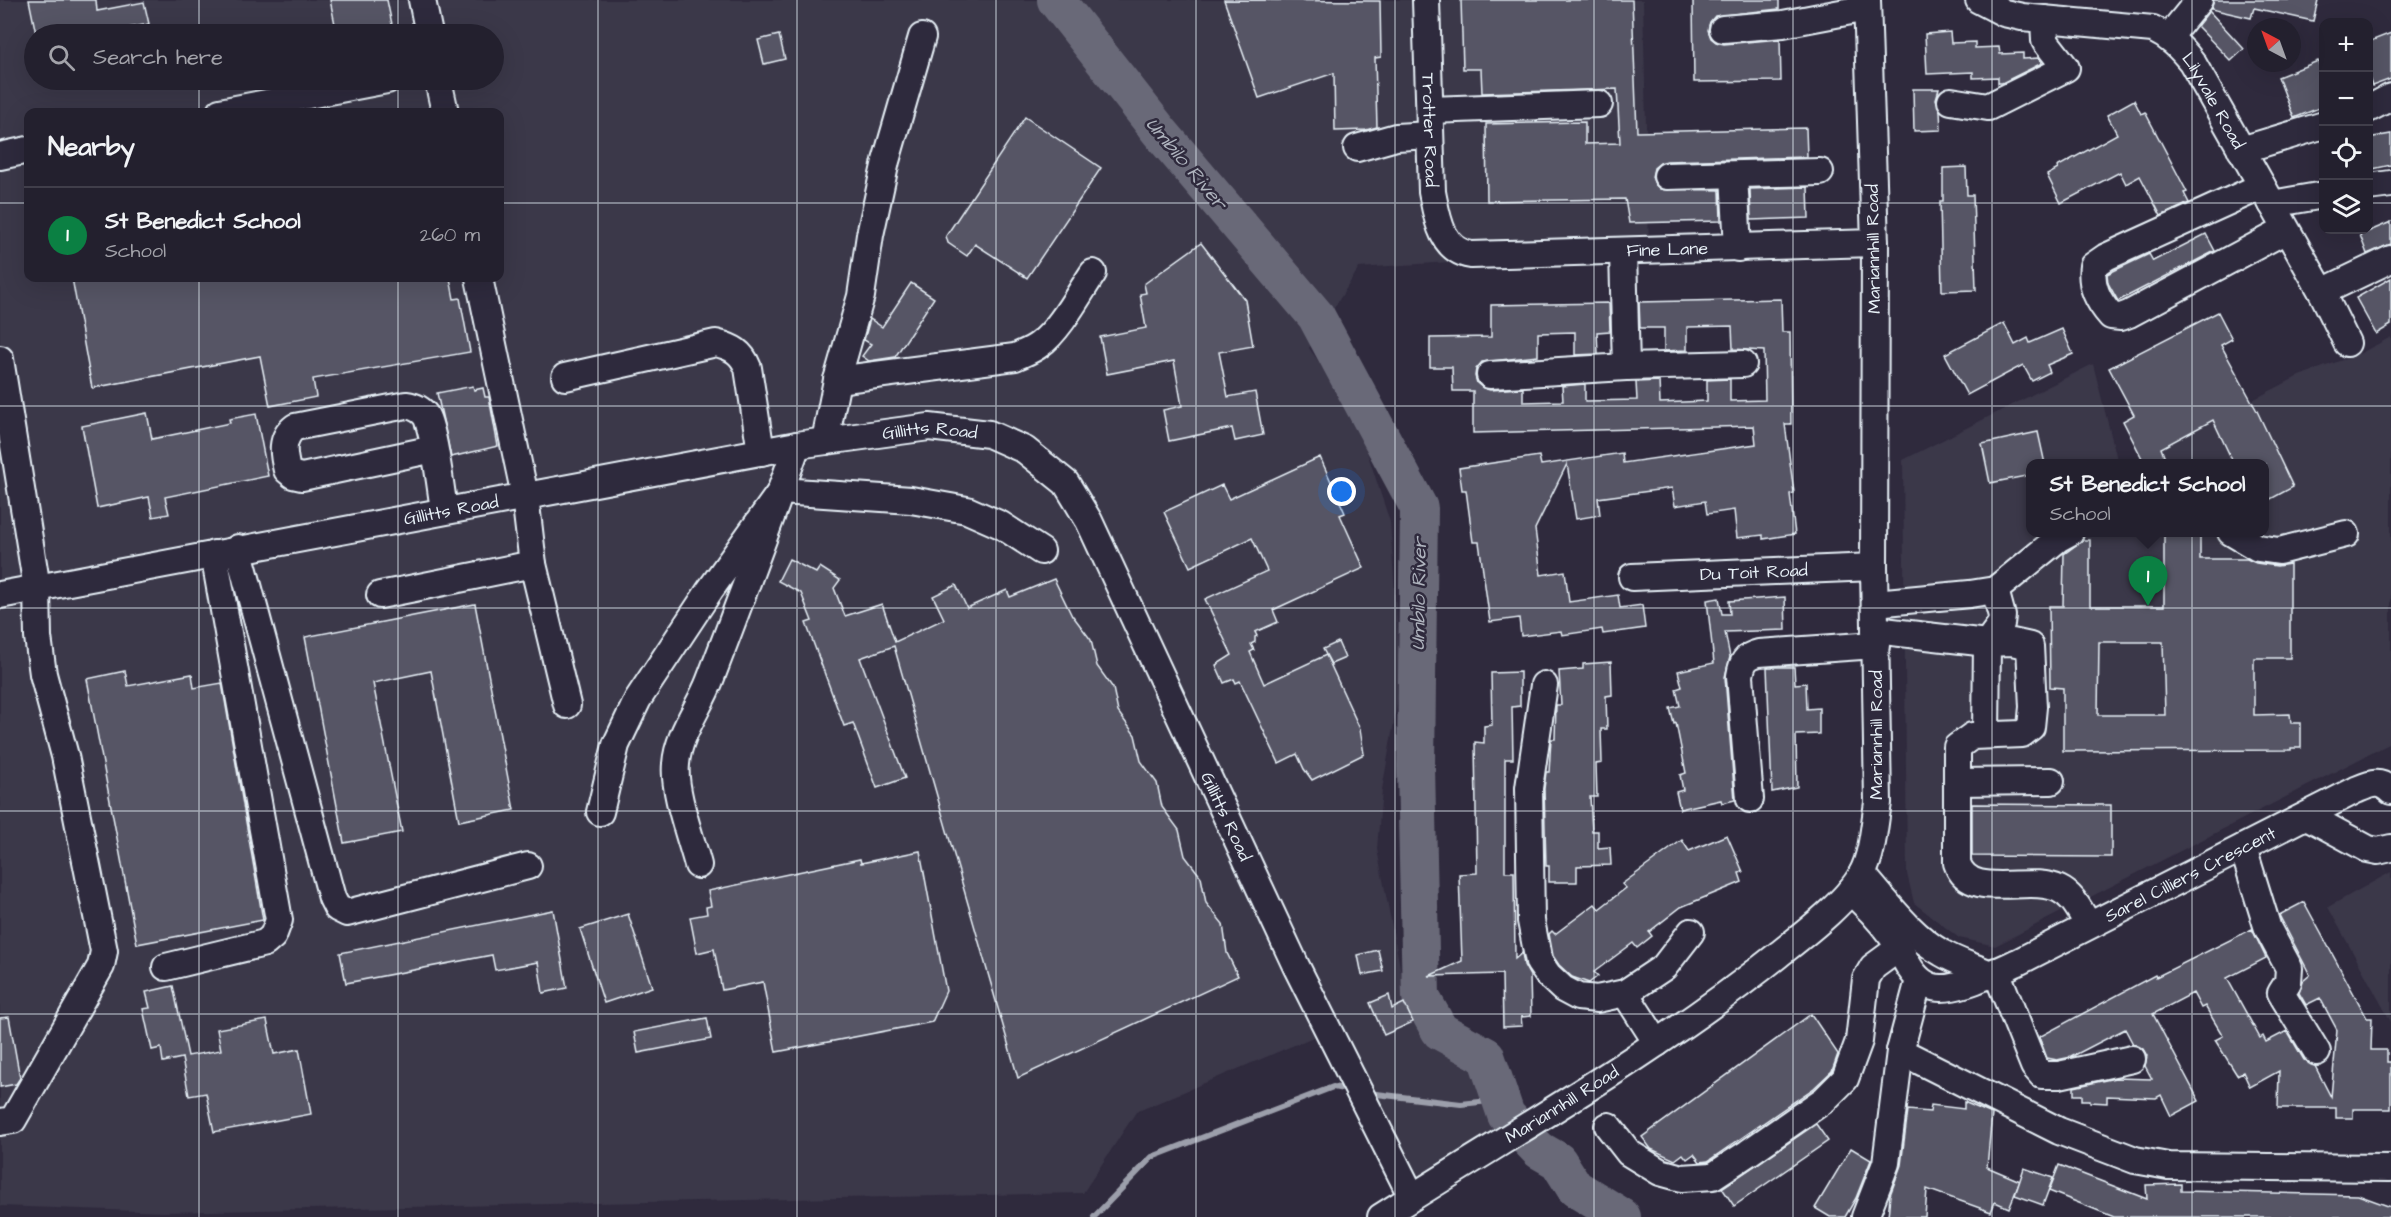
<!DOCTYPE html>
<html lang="en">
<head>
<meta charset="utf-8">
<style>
  :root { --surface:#23202e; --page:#2b2836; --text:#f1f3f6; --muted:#a3a3aa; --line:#403e4a; --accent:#0b8043 }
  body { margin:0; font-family:"Architects Daughter",sans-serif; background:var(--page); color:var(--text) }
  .controls { position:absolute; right:18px; top:18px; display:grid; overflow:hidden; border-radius:12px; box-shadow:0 6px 24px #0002 }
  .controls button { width:54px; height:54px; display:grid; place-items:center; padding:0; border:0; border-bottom:2px solid var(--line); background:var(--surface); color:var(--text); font:30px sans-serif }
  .compass { position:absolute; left:2247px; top:18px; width:54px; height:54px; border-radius:50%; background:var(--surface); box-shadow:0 6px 24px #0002; rotate:319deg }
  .you { position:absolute; left:1342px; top:492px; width:21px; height:21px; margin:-15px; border:4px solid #fff; border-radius:50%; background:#1a73e8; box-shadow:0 0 0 9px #1a73e833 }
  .badge { display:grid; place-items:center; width:39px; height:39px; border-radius:50%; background:var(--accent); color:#fff; font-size:20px; font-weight:700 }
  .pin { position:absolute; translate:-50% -50px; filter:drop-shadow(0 2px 3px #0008) }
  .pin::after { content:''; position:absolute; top:32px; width:21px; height:18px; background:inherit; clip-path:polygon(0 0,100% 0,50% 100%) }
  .popup { position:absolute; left:2026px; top:459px; width:243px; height:78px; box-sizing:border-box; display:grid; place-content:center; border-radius:12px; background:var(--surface); filter:drop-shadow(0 2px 4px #0005); font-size:20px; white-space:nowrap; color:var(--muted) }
  .popup b { font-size:22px; color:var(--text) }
  .popup::after { content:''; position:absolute; left:50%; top:100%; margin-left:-12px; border:12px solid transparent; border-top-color:var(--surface) }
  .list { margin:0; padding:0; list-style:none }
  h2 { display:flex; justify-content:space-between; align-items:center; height:78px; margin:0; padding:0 24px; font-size:26px }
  h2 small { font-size:20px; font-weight:400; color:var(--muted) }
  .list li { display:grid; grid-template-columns:39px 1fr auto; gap:18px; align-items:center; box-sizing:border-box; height:96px; padding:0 24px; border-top:2px solid var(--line) }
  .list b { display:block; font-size:22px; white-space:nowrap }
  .list p { margin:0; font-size:20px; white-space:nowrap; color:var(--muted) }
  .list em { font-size:20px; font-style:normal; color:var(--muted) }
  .icon { flex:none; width:33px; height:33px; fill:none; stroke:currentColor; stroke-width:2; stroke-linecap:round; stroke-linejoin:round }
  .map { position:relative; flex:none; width:2391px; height:1217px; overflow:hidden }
  .search { position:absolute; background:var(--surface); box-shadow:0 6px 24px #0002; left:24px; top:24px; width:480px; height:66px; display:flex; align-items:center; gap:15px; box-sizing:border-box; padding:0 21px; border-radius:33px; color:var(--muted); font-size:22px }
  .panel { position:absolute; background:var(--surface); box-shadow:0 6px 24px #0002; left:24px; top:108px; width:480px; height:174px; border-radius:12px }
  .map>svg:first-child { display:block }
  .built { fill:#3b3749; fill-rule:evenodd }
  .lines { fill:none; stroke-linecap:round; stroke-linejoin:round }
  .stream { stroke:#9c9fab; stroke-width:6 }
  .river { stroke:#696978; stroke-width:38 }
  .building { fill:#575565; stroke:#e8f1f8; stroke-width:1.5; fill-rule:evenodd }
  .minor-casing { stroke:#e8f1f8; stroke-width:30 }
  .minor { stroke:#2f2a3d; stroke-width:26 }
  .grid { fill:none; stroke:#e8f1f8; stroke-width:1.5; stroke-opacity:0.55 }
  .labels { text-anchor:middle; stroke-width:5; stroke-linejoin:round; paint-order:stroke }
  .street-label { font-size:18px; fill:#e8f1f8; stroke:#2f2a3d }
  .water-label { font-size:20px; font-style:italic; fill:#afb4be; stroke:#2f2a3d }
</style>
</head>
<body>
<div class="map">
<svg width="2391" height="1217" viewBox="0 0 2391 1217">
  <rect width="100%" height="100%" fill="#2f2a3d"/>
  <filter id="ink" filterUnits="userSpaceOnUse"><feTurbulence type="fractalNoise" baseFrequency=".0167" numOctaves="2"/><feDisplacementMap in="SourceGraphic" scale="12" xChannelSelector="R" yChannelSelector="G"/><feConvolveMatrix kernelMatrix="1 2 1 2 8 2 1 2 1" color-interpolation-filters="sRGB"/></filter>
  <g filter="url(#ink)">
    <!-- built -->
    <g class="built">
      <path d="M0,0H1643L1649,249L1359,268L1309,348L1354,412L1390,522L1401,683L1382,790L1377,849L1407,1003L1430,1045L1477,1074L1515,1133L1412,1196L1330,1030L1136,1112L1083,1193L164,1212L0,1206ZM34,34H494V80H34ZM28,112H500V278H28Z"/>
      <path d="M2391,337V743L1995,946L1959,938L1914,903L1907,874L1903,460L2093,364L2118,463L2031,464V532H2265V464L2131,463L2299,376L2361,353Z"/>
      <path d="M2391,872V1022L2328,907Z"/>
    </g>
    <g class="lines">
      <!-- stream -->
      <g class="stream">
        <path d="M1368,1093L1461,1104L1489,1101L1506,1115"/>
        <path d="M1094,1217L1152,1157L1333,1087L1349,1090"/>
      </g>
      <!-- river -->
      <path class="river" d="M1056,0L1160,132L1316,316L1419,508L1416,767L1421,997L1440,1031L1486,1056L1506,1115L1539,1150L1558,1161L1575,1188L1622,1217"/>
    </g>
    <!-- building -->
    <g class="building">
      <path d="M29,0H96L97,11L144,2L149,24L95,34H36Z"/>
      <path d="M330,0H387L394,34H337Z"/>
      <path d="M1224,0L1380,1L1381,57L1375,58L1377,127L1366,130L1335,131L1334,73L1259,98Z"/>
      <path d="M1461,0H1632L1637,132L1806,128L1807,157L1667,161L1660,163L1654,168L1652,177L1655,184L1660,189L1720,190L1721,221L1629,223L1625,199L1487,201L1486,124L1585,122V144L1620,143L1617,89L1482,93L1481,69H1463Z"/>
      <path d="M1693,0H1779V9L1715,16L1710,22L1708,30L1711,38L1716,42L1724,44L1780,39L1781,81L1694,82Z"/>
      <path d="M2214,0H2318L2313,21L2254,8L2251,18L2211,9Z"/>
      <path d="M2209,11L2244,49L2231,61L2197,26Z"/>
      <path d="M1950,32L1951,43L1975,42V48L1999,47L2000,54L2023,53V59L2039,58L2042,63L2002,83H1998V77L1973,78V72L1927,74L1925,34Z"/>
      <path d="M2391,33V79L2372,86L2368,75V42Z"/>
      <path d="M779,35L785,59L764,64L758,40Z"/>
      <path d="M2318,61L2320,66L2324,64V106L2294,118L2278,77Z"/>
      <path d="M1913,89H1939L1936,99L1940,111L1941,130L1914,131Z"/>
      <path d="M2134,100L2141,114L2145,112L2187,192L2184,193L2189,203L2161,216L2140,176L2126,184L2120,172L2061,203L2047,175L2058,169L2057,167L2117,134L2107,115Z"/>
      <path d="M1025,117L1101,168L1027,278L975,244L967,256L948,243L946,236Z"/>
      <path d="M2391,134V165L2368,170V138Z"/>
      <path d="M1966,167L1967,195H1973L1976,290L1942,291L1940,201H1943V168Z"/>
      <path d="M1808,187L1809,218L1751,220L1750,189Z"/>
      <path d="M2391,222V244L2367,254L2360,235Z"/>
      <path d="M2206,234L2215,251L2118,301L2108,283L2107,274L2149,254L2153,261Z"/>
      <path d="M1201,243L1245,300L1253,346L1219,352L1228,397L1255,392L1263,435L1235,441L1232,428L1169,441L1163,410L1182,406L1174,361L1107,374L1100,337L1146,328L1140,294L1146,293L1144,284Z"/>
      <path d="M72,278H450L454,299L460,298L470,352L313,379L316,397L270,406L260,356L92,388Z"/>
      <path d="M2391,278V325L2376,334L2356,298Z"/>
      <path d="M911,283L934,298L895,357L869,361L862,356L871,344L864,340L870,319L882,327Z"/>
      <path d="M1781,299L1782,332H1790L1791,424H1785L1794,493L1790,494L1795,534L1763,539V535L1737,538L1734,510L1707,514L1705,501L1675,506L1672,488L1598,498L1600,515L1576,519L1567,464L1535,529L1541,575L1565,571L1569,602L1618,595L1620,608L1642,605L1645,628L1603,634L1602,629L1562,635L1561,631L1521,636L1519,618L1490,622L1479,542H1473L1466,490H1462L1459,468L1539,456L1541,465L1622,453L1623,463L1756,444L1754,426L1473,433V391H1453L1452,367H1430V338L1491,337V305L1609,303L1610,331L1597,332L1598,354L1575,355V332L1538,333V356L1482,362L1476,369L1475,376L1477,383L1483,388L1490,390L1523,388V402L1563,401L1562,386L1585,384V401L1637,400L1636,382L1659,381L1660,403L1707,401V380L1730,379V401L1765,400L1764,351L1733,349L1732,326L1687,327V350L1664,351V328H1640L1639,302Z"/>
      <path d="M2218,312L2232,339L2221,345L2257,411L2293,487L2265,502V464H2234L2213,420L2161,448L2167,464H2145L2123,421L2134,415L2109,368Z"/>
      <path d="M2004,323L2015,345L2028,338L2030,343L2062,329L2073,354L2047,365L2050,372L2032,381L2023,365L1967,395L1945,354Z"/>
      <path d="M473,386L474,390L483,388L485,397H489L498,446L451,457L437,393Z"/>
      <path d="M147,413L152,439L230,423L229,419L256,414L268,476L165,497L169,514L153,517L149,497L97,508L82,426Z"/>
      <path d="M2038,432L2045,464H2031V475L1990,483L1982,444Z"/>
      <path d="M1320,457L1345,513L1340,515L1364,568L1273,610L1278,622L1255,632L1257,636L1255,637V642L1251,644L1254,650L1250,652L1264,684L1326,655L1360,729L1364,754L1312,780L1304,769L1297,754L1279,763L1240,681L1236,683L1234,679L1224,683L1216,665L1232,655L1205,599L1267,571L1252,538L1190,567L1164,512L1222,485L1229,499Z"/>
      <path d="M2164,532H2200V559H2247L2256,563L2277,566L2290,564V658H2254V715L2290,714L2291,723H2301V748H2291V750L2063,751V688L2050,687L2049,606H2063L2064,554L2083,540H2090V606H2164ZM2099,642H2163L2165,715H2098Z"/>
      <path d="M789,559L816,573L820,567L840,580L834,588L845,616L882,604L895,642L944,619L933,596L956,585L967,608L1007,590L1010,597L1054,579L1072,616H1073L1091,640L1097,666L1113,688L1118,712L1135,735L1141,761L1157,783L1162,807L1179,830L1185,856L1201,877L1206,903L1223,924L1227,953L1238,976L1018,1078L894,646L860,658L905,778L877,788L853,723L844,726L806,623L812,621L801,593L778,581Z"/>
      <path d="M1785,597L1786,630L1725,632L1730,657L1725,677L1735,800L1722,803L1721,800L1680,809L1676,792L1683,790L1680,775L1686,773L1676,723L1674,724L1670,708L1680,706L1676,689L1682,687L1678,671L1714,663L1707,600L1719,598L1722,614H1730L1729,601Z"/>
      <path d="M475,604L514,810L459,821L431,671L373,683L402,832L344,843L305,637Z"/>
      <path d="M1338,642L1345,658L1331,664L1323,649Z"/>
      <path d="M1611,662L1612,695L1606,696L1607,729H1601L1602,763L1596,764L1597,797H1590L1592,831H1598V848L1610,847L1611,865L1577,866V882H1549V866H1546L1544,789L1546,772H1549L1551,739H1555L1556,705H1561L1559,671L1583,669V664Z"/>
      <path d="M1767,667H1794L1795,684L1806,683L1807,709L1819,708V734L1796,735L1797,787L1772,792Z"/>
      <path d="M125,671L128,686L192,674L194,688L222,683L263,920L137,944L87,679Z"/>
      <path d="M1520,672V706L1512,707L1513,759H1505V872H1514L1515,959L1522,953L1524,965L1530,976L1531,1016L1521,1017L1522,1026L1503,1027L1502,974L1429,976L1462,961L1459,874L1477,873L1475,742L1484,743V726L1492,725L1491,673Z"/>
      <path d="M1972,804L2111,805V857L1972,856Z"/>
      <path d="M1727,835L1743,872L1739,873L1742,882L1681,907L1649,932L1652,936L1637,948L1633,943L1594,972L1598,976L1589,983L1572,977L1559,965L1553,956L1549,934L1552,931L1555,934L1595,904L1599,909L1626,888L1622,884L1682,840L1689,851Z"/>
      <path d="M920,851L946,991L932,1022L776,1052L763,982L722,990L714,949L697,953L690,917L707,914L706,907L711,906L708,891L860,859L861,863Z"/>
      <path d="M2304,902L2367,1018H2372L2371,1050H2387V1062H2391V1109H2353V1118H2336V1108H2278L2279,1071L2250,1087L2243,1072L2237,1075L2215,1040L2223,1036L2205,1006L2201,1008L2193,993L2153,1014L2199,1101L2171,1116L2161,1095L2156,1098L2107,1096V1103L2090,1102V1100H2082V1095H2074V1087L2115,1078L2152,1079L2145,1066L2147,1056L2143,1049L2133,1044L2125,1029L2071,1057L2057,1060L2047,1058L2039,1037L2155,975L2156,977L2252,929L2266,958L2227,978L2260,1038L2263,1036L2266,1042L2287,1031L2304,1060L2315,1066L2331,1097L2337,1030L2320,998L2306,1005L2299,993L2303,981L2310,975L2279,915Z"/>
      <path d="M553,910L567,988L543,993L538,962L495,970L492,955L346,983L340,953Z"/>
      <path d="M628,914L652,987L604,1003L580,929Z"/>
      <path d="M1378,950L1383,971L1362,975L1358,955Z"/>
      <path d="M173,986L188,1056L221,1050L217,1029L267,1020L274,1054L299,1049L311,1114L214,1132L206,1093L189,1096L182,1058L163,1062L161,1048L152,1050L143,1009L150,1008L146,992Z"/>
      <path d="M1389,995L1392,1009L1404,1003L1413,1022L1384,1035L1370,1003Z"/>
      <path d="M1811,1014L1838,1054L1832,1071L1814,1088L1708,1161L1700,1162L1694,1154L1687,1159L1683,1154L1675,1160L1651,1149L1642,1137Z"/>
      <path d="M9,1017L20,1078L16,1084L0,1087V1018Z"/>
      <path d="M707,1018L711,1039L638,1053L634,1032Z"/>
      <path d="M1964,1102L1992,1114L1987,1167L2020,1181L2009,1208L1995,1202L1991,1212L1927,1189L1925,1217H1888L1890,1195L1901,1165L1908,1110L1930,1112L1931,1105L1964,1109Z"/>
      <path d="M1816,1124L1828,1141L1734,1206L1722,1188Z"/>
      <path d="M1851,1148L1871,1160L1856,1198L1845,1217H1830L1815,1208Z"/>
      <path d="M2059,1165L2147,1199L2146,1185L2181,1184V1191L2358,1195L2391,1207V1217H2114L2049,1191Z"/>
      <path d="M2024,1168L2053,1178L2043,1205L2015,1195Z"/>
    </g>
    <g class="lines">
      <defs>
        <g id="minor">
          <path d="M422,0L429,34"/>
          <path id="s1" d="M1426,0L1432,192C1437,217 1441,250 1471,255L1875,243"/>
          <path id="s2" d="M1979,0L2004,13L2022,17L2153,29C2170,37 2180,47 2192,62L2322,292L2347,343"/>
          <path d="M1723,29L1783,24L1867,8"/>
          <path d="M2169,37L2199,0"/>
          <path d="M438,80L445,112"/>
          <path d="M1951,101L1988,107L2066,68L2045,41L2044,19"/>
          <path d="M2368,109L2391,97"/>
          <path d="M1430,110L1599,104"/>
          <path d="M220,112L387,80"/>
          <path d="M1357,148L1396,137L1430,135"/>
          <path d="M2241,150L2324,125"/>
          <path d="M0,156L28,150"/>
          <path d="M1734,175L1738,248"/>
          <path d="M1667,176L1820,172"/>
          <path d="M2262,186L2106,257L2093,266C2090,286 2098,301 2111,316L2121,317L2129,314L2286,230"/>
          <path d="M2368,187L2391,184"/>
          <path d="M2272,204L2324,195"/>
          <path d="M1623,252L1626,367"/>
          <path d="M479,278L525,496L533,564L567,705"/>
          <path d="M2322,292L2391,259"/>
          <path d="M0,359L37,588L38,637L43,674L65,756L104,951L101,966L13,1120L0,1122"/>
          <path d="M1490,375L1626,367L1743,364"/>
          <path d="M565,377L716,343C732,347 742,352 748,368L761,452"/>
          <path d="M837,380L1015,357C1024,353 1033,350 1040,344C1059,331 1080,292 1093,273"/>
          <path d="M825,441L837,380L861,296L870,235L886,161L922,37"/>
          <path d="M434,449L302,477L293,475L287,470C283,454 280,438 295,427L406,405C414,406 421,409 426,416C434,431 441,490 444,510"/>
          <path d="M2231,532L2258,548L2279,551L2346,534"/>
          <path d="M238,548L332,898L337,908L347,913L528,866"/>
          <path id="s3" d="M1632,577L1874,567"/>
          <path id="s4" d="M0,595L797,445L929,427L989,434L1025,450L1066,483L1089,521L1296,966L1412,1197"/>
          <path d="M380,595L533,564"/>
          <path d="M1875,603L1970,594L1995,590L2059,538L2070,532"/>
          <path d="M1875,630L1987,643L2012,642L2030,646L2033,707L2031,727L2022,734L1972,736L1957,747V863C1970,902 2028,874 2059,889C2074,896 2080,912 2089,925"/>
          <path d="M1544,685L1529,788L1531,921L1539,962L1548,975L1563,989L1578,997L1597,999L1625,993L1664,967L1691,932"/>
          <path d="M1986,734L1987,643L2001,624L2002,616L1995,590"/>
          <path d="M1957,782L2051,781"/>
          <path d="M1750,799L1740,676C1742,663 1745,656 1759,653L1876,645"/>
          <path d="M600,812L616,745L638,699L710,590L781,491L911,500L967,510L1001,525L1041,551"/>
          <path d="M2307,816L2368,849L2378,851L2391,848"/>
          <path d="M2243,848L2268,929L2289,968L2288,982L2281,993L2317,1052"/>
          <path d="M698,865C691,838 673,791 676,764C678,734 700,707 710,680C740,602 769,524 797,445"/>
          <path d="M1862,874C1886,901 1910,935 1942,953C1957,962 1975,967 1990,974"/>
          <path id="s5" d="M1850,891C1865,904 1879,919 1891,935C1903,951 1909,978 1930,986C1952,995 1997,971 2018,962L2356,790C2370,784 2379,779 2391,791"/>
          <path d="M166,967L265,943L273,936L279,920L214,554"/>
          <path d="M1996,971L2034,1066L2042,1075H2059L2132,1059"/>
          <path d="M1625,993L1657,1043"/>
          <path d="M1900,1051L2059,1131L2135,1160L2168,1166L2391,1168"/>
          <path d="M1608,1126L1629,1153L1660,1172L1682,1178L1713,1176L1748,1153L1824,1100L1845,1079L1859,1041L1866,979L1873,967L1899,948"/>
          <path id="s6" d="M1381,1217C1514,1132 1654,1054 1778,955C1803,935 1847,902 1862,874C1873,853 1874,826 1878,803L1874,567L1875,243L1867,0"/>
          <path d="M1865,1217L1886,1163L1900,1051L1919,980"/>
        </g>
      </defs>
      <!-- minor casing -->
      <use href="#minor" class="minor-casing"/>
      <!-- minor -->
      <use href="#minor" class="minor"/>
    </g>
  </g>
  <!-- grid -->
  <path class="grid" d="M199,0V34M398,0V34M598,0V1217M797,0V1217M996,0V1217M1196,0V1217M1395,0V1217M1594,0V1217M1793,0V1217M1992,0V1217M2192,0V1217M199,80V112M398,80V112M0,203H28M500,203H2324M2368,203H2391M199,278V1217M398,278V1217M0,406H2391M0,608H2391M0,811H2391M0,1014H2391"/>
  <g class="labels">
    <!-- street labels -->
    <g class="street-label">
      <text dy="6" stroke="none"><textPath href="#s2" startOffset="274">Lilyvale Road</textPath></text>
      <text dy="6" stroke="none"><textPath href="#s1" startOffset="130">Trotter Road</textPath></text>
      <text transform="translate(1873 249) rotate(-91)" y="6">Mariannhill Road</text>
      <text dy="6" stroke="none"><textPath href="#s1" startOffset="468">Fine Lane</textPath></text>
      <text dy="6" stroke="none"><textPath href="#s4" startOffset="945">Gillitts Road</textPath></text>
      <text dy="6" stroke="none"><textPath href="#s4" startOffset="459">Gillitts Road</textPath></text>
      <text dy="6" stroke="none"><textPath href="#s3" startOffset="122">Du Toit Road</textPath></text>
      <text transform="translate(1876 735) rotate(-90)" y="6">Mariannhill Road</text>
      <text dy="6" stroke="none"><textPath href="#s4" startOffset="1467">Gillitts Road</textPath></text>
      <text dy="6" stroke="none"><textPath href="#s5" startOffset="412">Sarel Cilliers Crescent</textPath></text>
      <text dy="6" stroke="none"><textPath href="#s6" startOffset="213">Mariannhill Road</textPath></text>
    </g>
    <!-- water labels -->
    <g class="water-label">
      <text transform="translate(1187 163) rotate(50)" y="7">Umbilo River</text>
      <text transform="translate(1418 594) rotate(-89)" y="7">Umbilo River</text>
    </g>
  </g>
</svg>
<div class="controls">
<button>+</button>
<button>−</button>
<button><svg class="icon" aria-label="locate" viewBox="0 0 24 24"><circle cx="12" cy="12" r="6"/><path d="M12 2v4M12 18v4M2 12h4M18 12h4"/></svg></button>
<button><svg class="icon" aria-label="layers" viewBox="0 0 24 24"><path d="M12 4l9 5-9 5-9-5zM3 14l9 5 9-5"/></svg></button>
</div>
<svg class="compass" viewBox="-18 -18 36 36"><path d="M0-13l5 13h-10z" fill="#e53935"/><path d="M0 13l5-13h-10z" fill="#a3a3aa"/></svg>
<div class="you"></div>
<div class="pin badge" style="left:2148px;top:606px">1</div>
<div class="popup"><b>St Benedict School</b>School</div>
<div class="search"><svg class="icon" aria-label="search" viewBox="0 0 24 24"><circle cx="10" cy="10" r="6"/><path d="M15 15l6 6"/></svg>Search here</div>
<section class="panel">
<h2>Nearby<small></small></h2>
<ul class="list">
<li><span class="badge">1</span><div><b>St Benedict School</b><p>School</p></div><em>260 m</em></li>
</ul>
</section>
</div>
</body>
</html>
